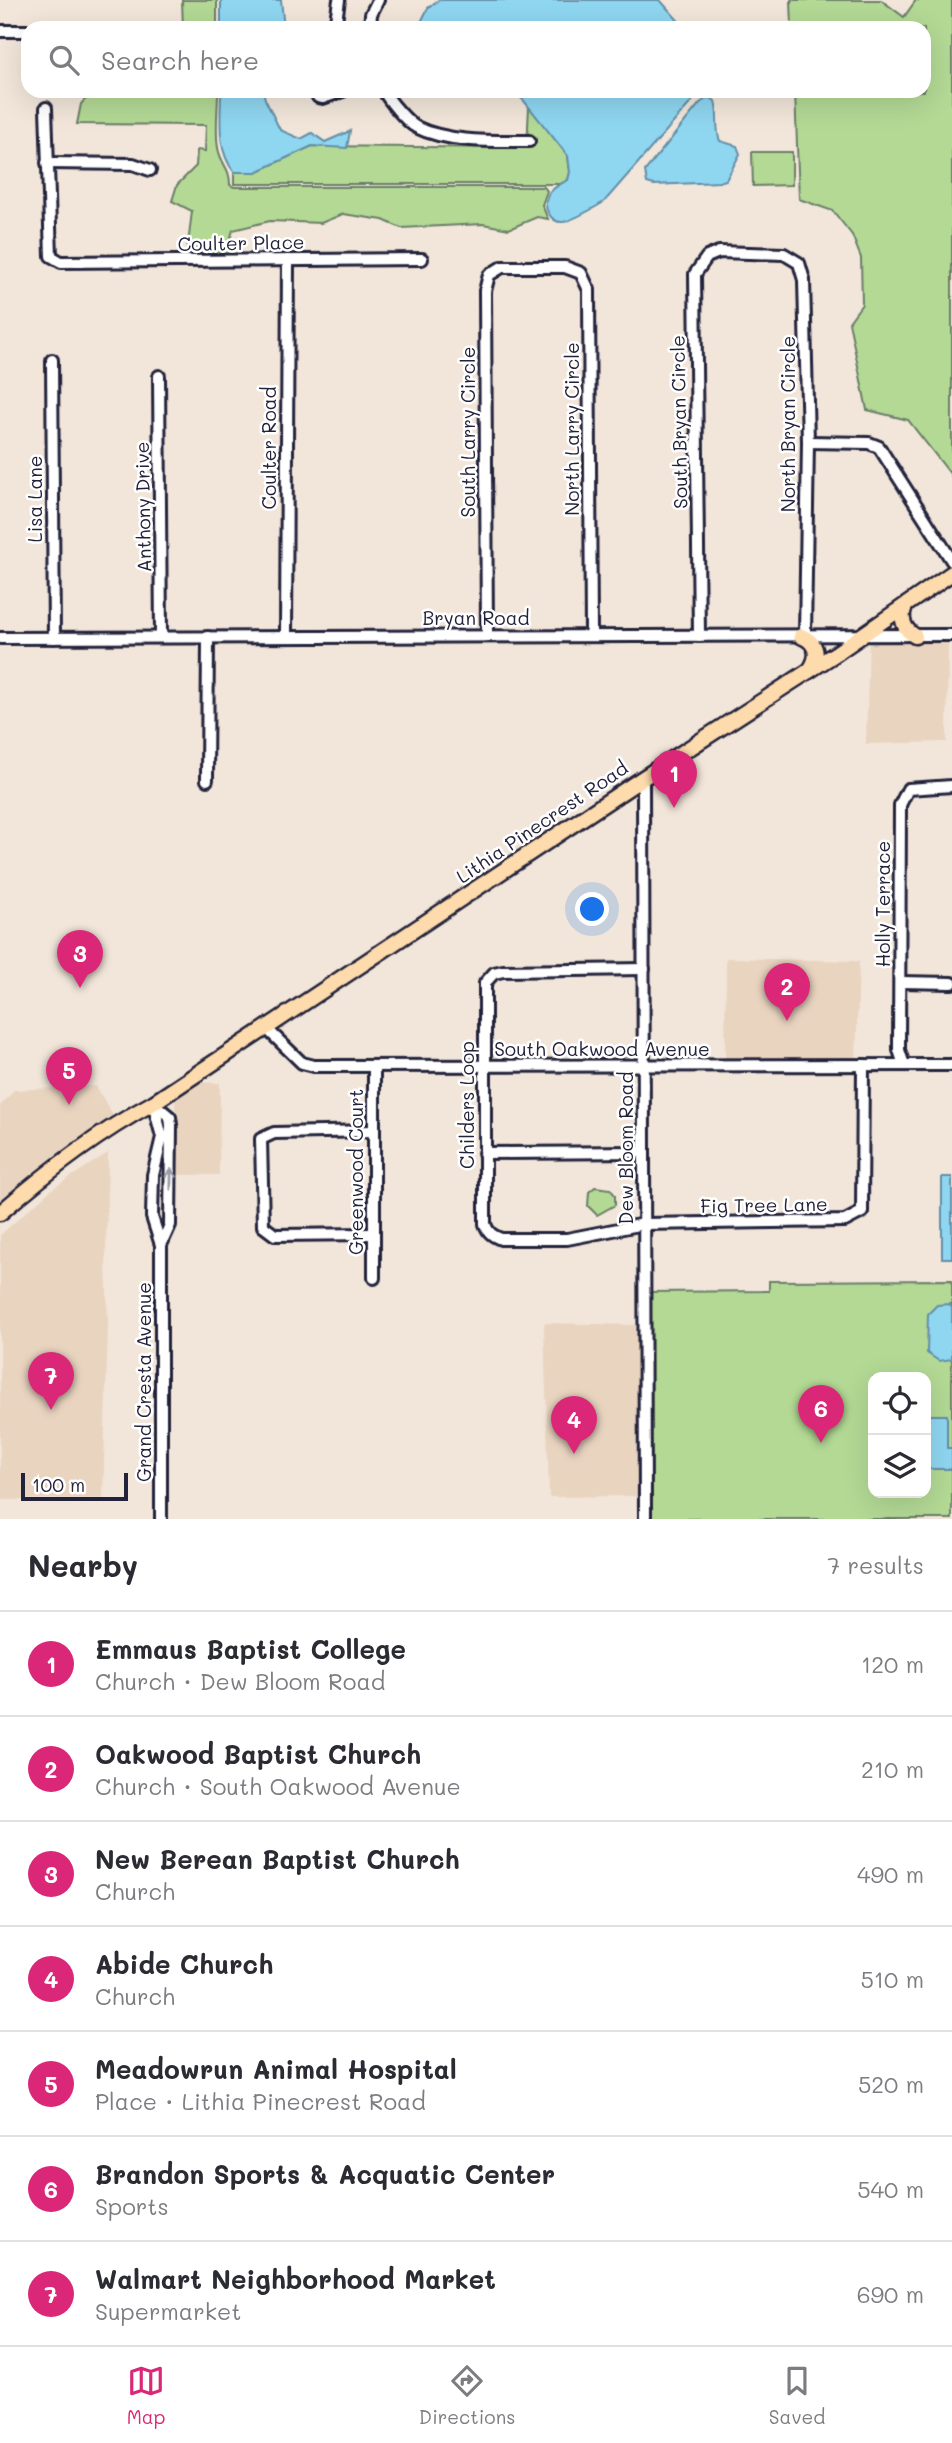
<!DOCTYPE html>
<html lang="en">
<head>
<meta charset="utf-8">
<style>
  :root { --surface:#fff; --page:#f2f2f3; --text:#2b2b33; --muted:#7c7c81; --line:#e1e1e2; --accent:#db2777 }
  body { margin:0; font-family:Mali,sans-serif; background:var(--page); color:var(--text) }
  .controls { position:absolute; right:21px; bottom:21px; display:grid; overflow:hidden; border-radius:14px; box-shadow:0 7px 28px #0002 }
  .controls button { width:63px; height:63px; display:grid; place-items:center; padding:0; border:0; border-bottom:2px solid var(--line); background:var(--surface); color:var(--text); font:35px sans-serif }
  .scale { position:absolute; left:21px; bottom:18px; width:107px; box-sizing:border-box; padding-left:7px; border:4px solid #22223b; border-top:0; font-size:19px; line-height:24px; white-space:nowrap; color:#22223b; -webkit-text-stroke:5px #fff; paint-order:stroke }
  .you { position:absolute; left:593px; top:910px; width:24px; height:24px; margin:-18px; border:5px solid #fff; border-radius:50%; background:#1a73e8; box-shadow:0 0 0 10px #1a73e833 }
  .badge { display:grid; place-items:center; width:46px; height:46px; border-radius:50%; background:var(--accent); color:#fff; font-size:23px; font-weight:700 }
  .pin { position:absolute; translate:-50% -58px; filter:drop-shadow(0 2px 4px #0008) }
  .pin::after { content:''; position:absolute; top:37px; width:24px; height:21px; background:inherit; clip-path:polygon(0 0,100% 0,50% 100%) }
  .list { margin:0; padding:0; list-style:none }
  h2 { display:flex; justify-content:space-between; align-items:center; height:91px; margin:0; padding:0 28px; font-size:30px }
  h2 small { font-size:23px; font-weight:400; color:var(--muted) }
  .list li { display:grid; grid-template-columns:46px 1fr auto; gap:21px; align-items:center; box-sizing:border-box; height:105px; padding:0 28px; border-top:2px solid var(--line) }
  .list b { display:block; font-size:26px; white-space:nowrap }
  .list p { margin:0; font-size:23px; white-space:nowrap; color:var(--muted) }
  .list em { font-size:23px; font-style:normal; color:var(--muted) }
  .icon { flex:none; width:38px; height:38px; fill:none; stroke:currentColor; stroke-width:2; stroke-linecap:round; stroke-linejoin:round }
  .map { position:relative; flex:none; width:952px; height:1519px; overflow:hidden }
  .search { position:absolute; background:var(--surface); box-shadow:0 7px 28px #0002; left:21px; right:21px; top:21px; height:77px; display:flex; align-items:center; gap:18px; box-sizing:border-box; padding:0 24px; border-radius:21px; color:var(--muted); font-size:26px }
  .sheet { height:826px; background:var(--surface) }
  nav { display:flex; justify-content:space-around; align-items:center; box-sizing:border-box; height:98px; border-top:2px solid var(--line); background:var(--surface); font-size:19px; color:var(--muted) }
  nav a { display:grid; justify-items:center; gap:4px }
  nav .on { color:var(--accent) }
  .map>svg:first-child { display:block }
  .built { fill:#e9d4c0 }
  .green { fill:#b3d995; stroke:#6a7e68; stroke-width:2; fill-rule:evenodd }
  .water { fill:#8fd6f0; stroke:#638ea8; stroke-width:2 }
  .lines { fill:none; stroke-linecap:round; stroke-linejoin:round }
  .minor-casing { stroke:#22223b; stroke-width:16 }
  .major-casing { stroke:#22223b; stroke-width:19 }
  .minor { stroke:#fff; stroke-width:10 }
  .major { stroke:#fedbac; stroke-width:14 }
  .oneway { stroke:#9c9ca7 }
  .labels { text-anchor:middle; stroke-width:5; stroke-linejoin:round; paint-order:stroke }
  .street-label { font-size:19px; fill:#22223b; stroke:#fff }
</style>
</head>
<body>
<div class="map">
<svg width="952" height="1519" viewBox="0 0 952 1519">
  <rect width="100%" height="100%" fill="#f2e6da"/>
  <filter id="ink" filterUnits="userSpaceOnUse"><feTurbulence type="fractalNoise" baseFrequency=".0143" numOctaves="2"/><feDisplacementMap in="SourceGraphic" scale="14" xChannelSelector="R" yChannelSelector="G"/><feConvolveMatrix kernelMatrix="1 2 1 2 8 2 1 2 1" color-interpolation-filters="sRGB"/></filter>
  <g filter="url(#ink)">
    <!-- built -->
    <g class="built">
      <path d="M869,639H948L947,742L866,744Z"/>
      <path d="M726,958L859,961L856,1061L725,1062Z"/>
      <path d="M192,1082L220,1083L219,1175H177L175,1093Z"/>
      <path d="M96,1086L113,1116L0,1199V1106L14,1090Z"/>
      <path d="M108,1153L106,1255L108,1325L103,1499L0,1500V1235L52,1189Z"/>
      <path d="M544,1323L640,1325L641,1499L633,1496L549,1497Z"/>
    </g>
    <!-- green -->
    <g class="green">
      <path d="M182,0H217V28H183Z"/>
      <path d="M791,0H881L904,17L916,0H952V476L908,420L867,410L849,322L862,304L861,258L852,235L833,211L799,199L795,91H924V28H792Z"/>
      <path d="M93,91H218C218,109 215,130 218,148C221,165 230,167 230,185L234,187H544L547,191L542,205L548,219L537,217L509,229L483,224L401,228L383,220L343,214L321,223L270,221L233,230L230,240L232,257H189L187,253L192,211L172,201L177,185L196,166L197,150L205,151L206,125L77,124L81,104Z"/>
      <path d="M529,106L568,156L570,172L568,180L561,184H234V172H256L312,146L527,148Z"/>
      <path d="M752,152H792V185L753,186Z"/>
      <path d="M595,1187L610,1189L615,1195V1205L597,1215L588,1206L589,1192Z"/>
      <path d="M952,1280V1519H649L648,1292L769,1291V1281ZM873,1377H926V1493H873Z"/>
    </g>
    <!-- water -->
    <g class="water">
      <path d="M221,0H281L284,28H221Z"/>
      <path d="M439,0H660L683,26L689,28H418L428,8Z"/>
      <path d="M221,91H263L265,99L280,130L301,139L312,133L325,142L350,131L347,148L312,146L256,172H234C216,149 221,119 221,91Z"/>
      <path d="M495,91H701L604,202C594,208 574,220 563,222C551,223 543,208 547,198C550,189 560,184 568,180L570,172L568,156L524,101L520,97Z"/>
      <path d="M709,97L715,101C719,114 715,130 720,141L737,146L740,154L726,180L719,182L654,185L647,183L645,171L700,103Z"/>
      <rect x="942" y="1177" width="10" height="81"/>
      <path d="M950,1304L952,1308V1359L939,1361L927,1353L928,1314L937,1305Z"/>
      <path d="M926,1415H947V1448H952V1469H927Z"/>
    </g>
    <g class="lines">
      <defs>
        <g id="minor">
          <path d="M335,28L339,0"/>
          <path d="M370,28L371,14L378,0"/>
          <path d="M0,31H28"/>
          <path d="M315,91L318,97L323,98L343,91"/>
          <path d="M384,91C389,101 407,122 416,127C448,143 494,141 529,141"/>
          <path d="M46,108L51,256L61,262L422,259"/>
          <path d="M47,163L133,164L150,170"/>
          <path d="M52,360L54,638"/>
          <path d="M159,376L161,637"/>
          <path d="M808,442L869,443L879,447L952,561"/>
          <path d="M487,635L485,291L489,275L502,267H565L581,273L589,290L591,635"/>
          <path d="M699,636L695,274L707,257L719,252L784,254L799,263L804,280L808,442L805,636"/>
          <path d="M286,637L288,260"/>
          <path d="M0,638L952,635"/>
          <path d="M643,778L645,1519"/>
          <path d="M207,780L208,637"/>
          <path d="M644,969L503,971L494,973L485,983V1224C488,1233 493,1236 501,1239H567L644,1224L845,1221L862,1212L863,1065"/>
          <path d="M900,982L952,983"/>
          <path d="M266,1028L302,1063L314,1066L952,1065"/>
          <path d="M904,1065L899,1050L900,805L908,789L952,786"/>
          <path d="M374,1067V1278"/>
          <path d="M153,1103L162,1137L153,1175L152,1217L161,1245V1519"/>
          <path d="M153,1103L170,1117L171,1125L170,1225L161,1245"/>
          <path d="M484,1153L644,1152"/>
          <path d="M373,1234L275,1235L263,1226L261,1139L274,1133L374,1131"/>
        </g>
        <g id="major">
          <path d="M905,606C900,618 903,629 915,636"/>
          <path d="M801,636C818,643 820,657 809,671"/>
          <path d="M0,1213C48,1171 98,1133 153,1103L643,778L835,654L952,573"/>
        </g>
      </defs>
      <!-- minor casing -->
      <use href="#minor" class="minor-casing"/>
      <!-- major casing -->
      <use href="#major" class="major-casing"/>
      <!-- minor -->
      <use href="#minor" class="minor"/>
      <!-- major -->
      <use href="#major" class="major"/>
    </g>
    <!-- one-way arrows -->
    <defs><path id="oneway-shaft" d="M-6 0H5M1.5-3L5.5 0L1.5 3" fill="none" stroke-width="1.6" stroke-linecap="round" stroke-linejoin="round" transform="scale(1.75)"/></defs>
    <use class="oneway" href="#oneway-shaft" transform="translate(171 1179) rotate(-89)"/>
  </g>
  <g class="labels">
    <!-- street labels -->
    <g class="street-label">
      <text transform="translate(241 243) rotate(-1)" y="7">Coulter Place</text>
      <text transform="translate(679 422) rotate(-91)" y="7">South Bryan Circle</text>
      <text transform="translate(788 424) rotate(-90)" y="7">North Bryan Circle</text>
      <text transform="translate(572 429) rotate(-90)" y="7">North Larry Circle</text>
      <text transform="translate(468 432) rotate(-90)" y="7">South Larry Circle</text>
      <text transform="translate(269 448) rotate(-90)" y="7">Coulter Road</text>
      <text transform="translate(35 499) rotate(-90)" y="7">Lisa Lane</text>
      <text transform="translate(143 507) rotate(-91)" y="7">Anthony Drive</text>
      <text x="476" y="625">Bryan Road</text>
      <text transform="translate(542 822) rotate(-34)" y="7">Lithia Pinecrest Road</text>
      <text transform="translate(883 904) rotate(-90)" y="7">Holly Terrace</text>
      <text x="602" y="1056">South Oakwood Avenue</text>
      <text transform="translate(467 1105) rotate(-90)" y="7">Childers Loop</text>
      <text transform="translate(626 1148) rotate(-90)" y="7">Dew Bloom Road</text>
      <text transform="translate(356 1172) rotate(-90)" y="7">Greenwood Court</text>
      <text transform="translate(764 1205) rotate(-1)" y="7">Fig Tree Lane</text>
      <text transform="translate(144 1382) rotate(-90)" y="7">Grand Cresta Avenue</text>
    </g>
  </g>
</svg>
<div class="controls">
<button><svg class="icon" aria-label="locate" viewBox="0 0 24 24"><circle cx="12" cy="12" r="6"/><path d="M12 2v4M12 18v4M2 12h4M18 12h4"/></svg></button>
<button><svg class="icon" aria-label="layers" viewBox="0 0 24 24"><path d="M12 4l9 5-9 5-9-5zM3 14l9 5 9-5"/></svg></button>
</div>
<div class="scale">100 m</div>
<div class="you"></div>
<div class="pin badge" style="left:674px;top:808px">1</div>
<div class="pin badge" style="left:787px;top:1021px">2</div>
<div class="pin badge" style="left:80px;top:988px">3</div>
<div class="pin badge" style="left:574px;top:1454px">4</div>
<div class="pin badge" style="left:69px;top:1105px">5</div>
<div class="pin badge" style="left:821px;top:1443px">6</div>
<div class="pin badge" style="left:51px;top:1410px">7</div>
<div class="search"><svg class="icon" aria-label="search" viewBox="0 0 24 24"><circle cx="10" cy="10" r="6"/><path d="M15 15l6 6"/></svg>Search here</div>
</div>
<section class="sheet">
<h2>Nearby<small>7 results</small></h2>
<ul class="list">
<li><span class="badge">1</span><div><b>Emmaus Baptist College</b><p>Church · Dew Bloom Road</p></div><em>120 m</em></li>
<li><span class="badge">2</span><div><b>Oakwood Baptist Church</b><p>Church · South Oakwood Avenue</p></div><em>210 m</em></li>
<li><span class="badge">3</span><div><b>New Berean Baptist Church</b><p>Church</p></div><em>490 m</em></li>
<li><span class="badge">4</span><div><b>Abide Church</b><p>Church</p></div><em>510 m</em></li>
<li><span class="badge">5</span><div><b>Meadowrun Animal Hospital</b><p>Place · Lithia Pinecrest Road</p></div><em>520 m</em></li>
<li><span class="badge">6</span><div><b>Brandon Sports &amp; Acquatic Center</b><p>Sports</p></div><em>540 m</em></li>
<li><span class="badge">7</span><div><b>Walmart Neighborhood Market</b><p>Supermarket</p></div><em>690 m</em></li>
</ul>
</section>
<nav>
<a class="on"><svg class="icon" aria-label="map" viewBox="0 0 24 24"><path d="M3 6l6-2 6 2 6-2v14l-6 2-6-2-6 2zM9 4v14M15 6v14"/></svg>Map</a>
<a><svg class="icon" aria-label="directions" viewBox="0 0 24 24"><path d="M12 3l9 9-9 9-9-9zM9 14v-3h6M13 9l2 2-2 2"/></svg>Directions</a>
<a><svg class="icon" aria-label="saved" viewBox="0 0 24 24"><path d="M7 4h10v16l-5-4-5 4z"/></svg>Saved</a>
</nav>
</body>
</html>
